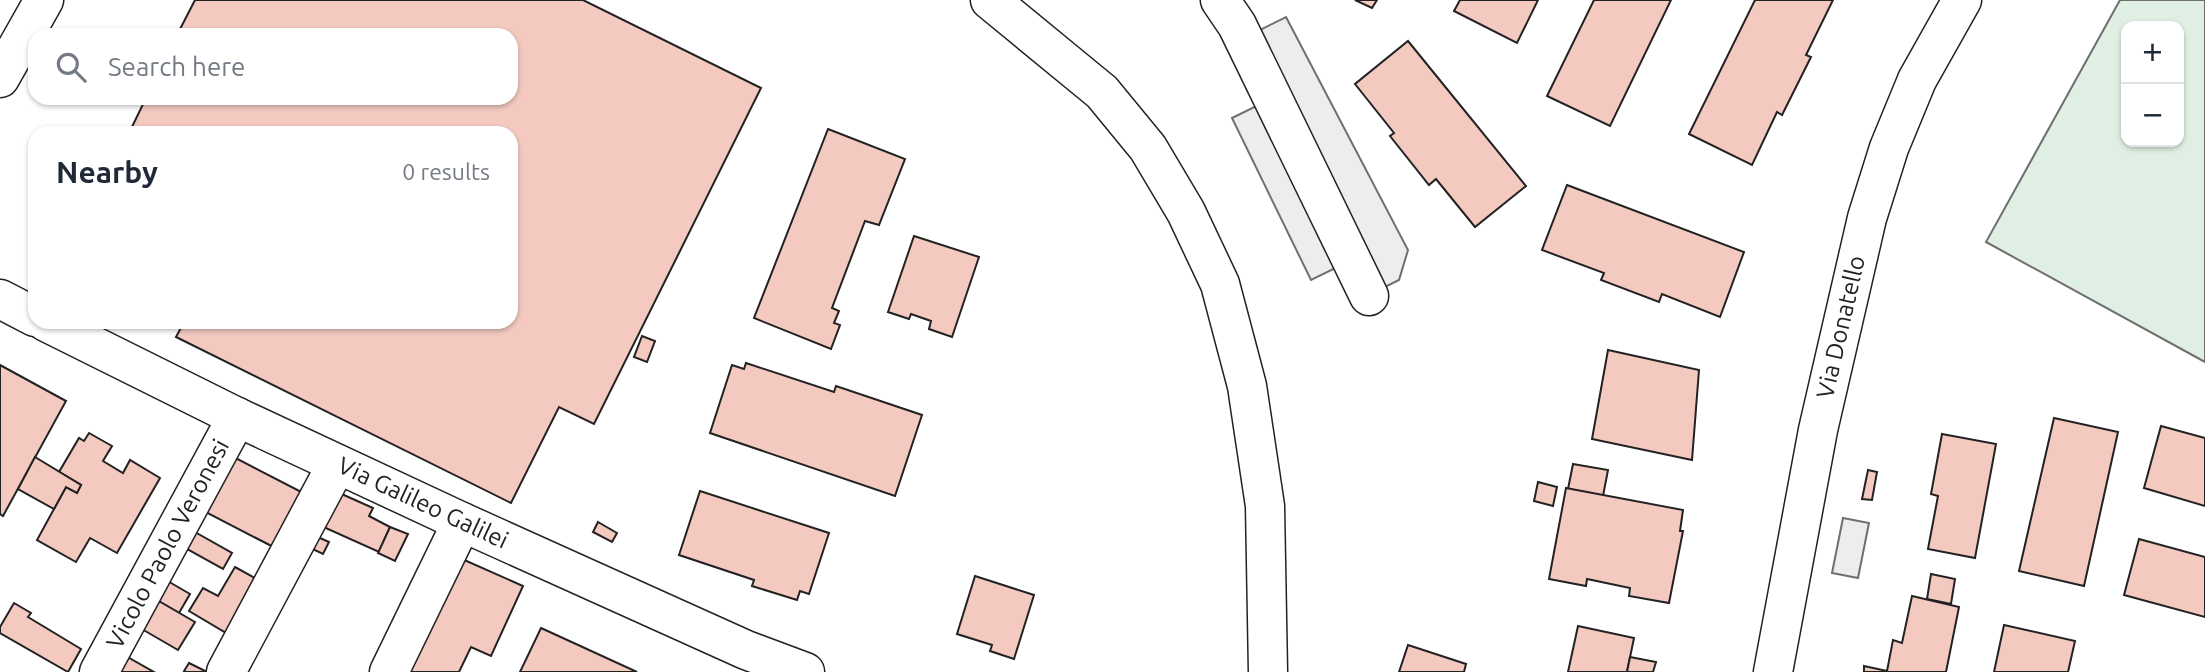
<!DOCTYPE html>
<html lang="en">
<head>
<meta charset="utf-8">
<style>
  :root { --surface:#fff; --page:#f6f6f7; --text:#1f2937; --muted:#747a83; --line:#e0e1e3 }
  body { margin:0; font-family:Ubuntu,sans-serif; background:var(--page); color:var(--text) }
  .controls { position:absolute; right:21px; top:21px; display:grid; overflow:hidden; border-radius:14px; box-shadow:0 2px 5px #0004 }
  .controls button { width:63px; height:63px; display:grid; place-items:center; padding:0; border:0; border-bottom:2px solid var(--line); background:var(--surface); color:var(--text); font:35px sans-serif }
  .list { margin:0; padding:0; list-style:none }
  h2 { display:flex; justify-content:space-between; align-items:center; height:91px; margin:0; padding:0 28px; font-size:30px }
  h2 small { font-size:23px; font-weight:400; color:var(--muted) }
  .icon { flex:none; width:38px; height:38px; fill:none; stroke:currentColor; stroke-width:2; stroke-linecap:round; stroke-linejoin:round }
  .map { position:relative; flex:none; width:2205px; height:672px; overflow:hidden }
  .search { position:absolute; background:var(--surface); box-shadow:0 2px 5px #0004; left:28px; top:28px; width:490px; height:77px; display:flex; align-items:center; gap:18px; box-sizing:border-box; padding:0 24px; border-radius:21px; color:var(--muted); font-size:26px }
  .panel { position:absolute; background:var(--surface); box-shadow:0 2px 5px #0004; left:28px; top:126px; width:490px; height:203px; border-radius:21px }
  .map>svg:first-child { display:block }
  .green { fill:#e0efe3; stroke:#6f6f6f; stroke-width:2; fill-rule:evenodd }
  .parking { fill:#ededed; stroke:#6f6f6f; stroke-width:2 }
  .building { fill:#f3c9c0; stroke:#222; stroke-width:2 }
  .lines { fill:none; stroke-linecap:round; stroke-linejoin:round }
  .minor-casing { stroke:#222; stroke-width:41 }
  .major-casing { stroke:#222; stroke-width:41 }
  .highway-casing { stroke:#222; stroke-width:41 }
  .minor { stroke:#fff; stroke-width:38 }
  .major { stroke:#fff; stroke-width:38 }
  .highway { stroke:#fff; stroke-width:38 }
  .labels { text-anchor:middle; stroke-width:5; stroke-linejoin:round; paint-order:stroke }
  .street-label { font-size:24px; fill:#222; stroke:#fff }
</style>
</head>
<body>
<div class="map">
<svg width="2205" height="672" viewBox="0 0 2205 672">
  <rect width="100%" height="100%" fill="#fff"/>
  <!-- green -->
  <path class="green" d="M2120,0H2205V362L1986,242ZM2126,26H2179V142H2126Z"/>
  <!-- parking -->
  <g class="parking">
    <path d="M1286,17L1408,250L1399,280L1379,290L1362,255L1311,280L1232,118L1287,91L1258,31Z"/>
    <path d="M1843,518L1869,523L1858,578L1832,573Z"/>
  </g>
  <!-- building -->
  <g class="building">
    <path d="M195,0H583L761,88L594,424L559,407L511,503L176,337L184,322H511V133H129L146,98H511V35H177Z"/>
    <path d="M1355,0H1377L1372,8Z"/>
    <path d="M1460,0H1538L1517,43L1454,11Z"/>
    <path d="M1594,0H1671L1610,126L1547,96Z"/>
    <path d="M1755,0H1833L1806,55L1811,57L1782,115L1777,112L1752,165L1689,134Z"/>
    <path d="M1408,41L1526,186L1475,227L1436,179L1429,185L1390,136L1394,133L1355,84Z"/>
    <path d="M828,129L905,159L879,225L865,221L832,308L839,311L834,323L840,325L831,349L754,318Z"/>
    <path d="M1567,185L1744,252L1720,317L1662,294L1659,302L1601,280L1604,273L1542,250Z"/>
    <path d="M914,236L979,257L952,337L929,329L931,321L911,314L909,319L888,312Z"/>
    <path d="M642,336L655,341L647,362L634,357Z"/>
    <path d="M1608,350L1699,370L1692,460L1592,439Z"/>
    <path d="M746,363L834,392L836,386L922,415L895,496L710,433L732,365L744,369Z"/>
    <path d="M0,365L66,401L3,516L0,514Z"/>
    <path d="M2054,418L2118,432L2084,586L2019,571Z"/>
    <path d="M2161,426L2205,438V506L2144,488Z"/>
    <path d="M89,433L112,446L103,461L123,473L130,460L160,478L117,553L90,538L76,562L37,540L66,487L77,493L81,485L59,472L79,438L84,441Z"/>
    <path d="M1942,434L1996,444L1975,558L1928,549L1938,496L1931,494Z"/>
    <path d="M224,452L311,497L283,552L196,507Z"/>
    <path d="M35,457L81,485L77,493L66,487L54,509L18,489Z"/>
    <path d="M1573,464L1608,470L1603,496L1568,489Z"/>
    <path d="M1868,470L1877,472L1872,500L1862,499Z"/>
    <path d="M1538,482L1557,487L1553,506L1534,501Z"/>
    <path d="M1566,488L1683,510L1680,531H1683L1669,603L1629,596L1630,588L1587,579L1586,586L1549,579Z"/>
    <path d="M335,491L373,508L369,516L390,527L379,552L319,525Z"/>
    <path d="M700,491L829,533L809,594L800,591L797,600L752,586L754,580L679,555Z"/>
    <path d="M598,522L617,533L612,542L593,532Z"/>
    <path d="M186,527L232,553L223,569L176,543Z"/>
    <path d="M390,527L408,534L395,561L378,553Z"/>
    <path d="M309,533L329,542L323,554L304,545Z"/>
    <path d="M2139,539L2205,557V617L2124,595Z"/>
    <path d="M453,555L523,586L491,656L471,647L459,672H399Z"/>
    <path d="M235,567L264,583L233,637L189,611L203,588L218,596Z"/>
    <path d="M1931,574L1955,579L1951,604L1927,599Z"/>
    <path d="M159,576L190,594L179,613L148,595Z"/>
    <path d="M975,576L1034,595L1014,659L990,651L992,645L957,634Z"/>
    <path d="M1912,596L1959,607L1946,672H1864V666L1887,671L1893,640L1902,643Z"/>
    <path d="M157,600L195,622L178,650L140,628Z"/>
    <path d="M14,603L31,613L28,617L81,649L68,672L0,633V627Z"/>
    <path d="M2004,625L2075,641L2068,672H1994Z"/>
    <path d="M1578,626L1634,638L1627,672H1568Z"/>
    <path d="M541,628L637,672H520Z"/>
    <path d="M1408,645L1466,664L1464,672H1399Z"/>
    <path d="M117,651L154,672H105Z"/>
    <path d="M1630,657L1656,662L1653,672H1627Z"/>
    <path d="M189,663L207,672H186L184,671Z"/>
  </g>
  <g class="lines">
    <defs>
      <g id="minor">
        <path d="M1220,0L1237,25L1369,296"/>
        <path d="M0,299L35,317"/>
        <path d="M46,322L237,417L462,522L746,650L805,672"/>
        <path d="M99,672L237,417"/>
        <path d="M226,672L337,464"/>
        <path d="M389,672L462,522"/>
        <path d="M1773,672L1818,430L1867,218L1889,148L1917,80L1962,0"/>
      </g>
      <path id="major" d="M0,78L44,0"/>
      <path id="highway" d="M990,0L1102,92L1148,148L1186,212L1220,284L1247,386L1265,506L1268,672"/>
    </defs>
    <!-- minor casing -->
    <use href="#minor" class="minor-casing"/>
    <!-- major casing -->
    <use href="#major" class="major-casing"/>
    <!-- highway casing -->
    <use href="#highway" class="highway-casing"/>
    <!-- minor -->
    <use href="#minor" class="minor"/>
    <!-- major -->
    <use href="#major" class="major"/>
    <!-- highway -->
    <use href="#highway" class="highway"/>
  </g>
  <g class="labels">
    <!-- street labels -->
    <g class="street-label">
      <text transform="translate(1841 327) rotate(-77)" y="8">Via Donatello</text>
      <text transform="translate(423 503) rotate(25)" y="8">Via Galileo Galilei</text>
      <text transform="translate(168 544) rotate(-62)" y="8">Vicolo Paolo Veronesi</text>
    </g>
  </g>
</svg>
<div class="controls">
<button>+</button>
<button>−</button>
</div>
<div class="search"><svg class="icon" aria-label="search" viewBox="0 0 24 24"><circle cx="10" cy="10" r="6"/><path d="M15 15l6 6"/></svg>Search here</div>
<section class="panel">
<h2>Nearby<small>0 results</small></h2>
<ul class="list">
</ul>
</section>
</div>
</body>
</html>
